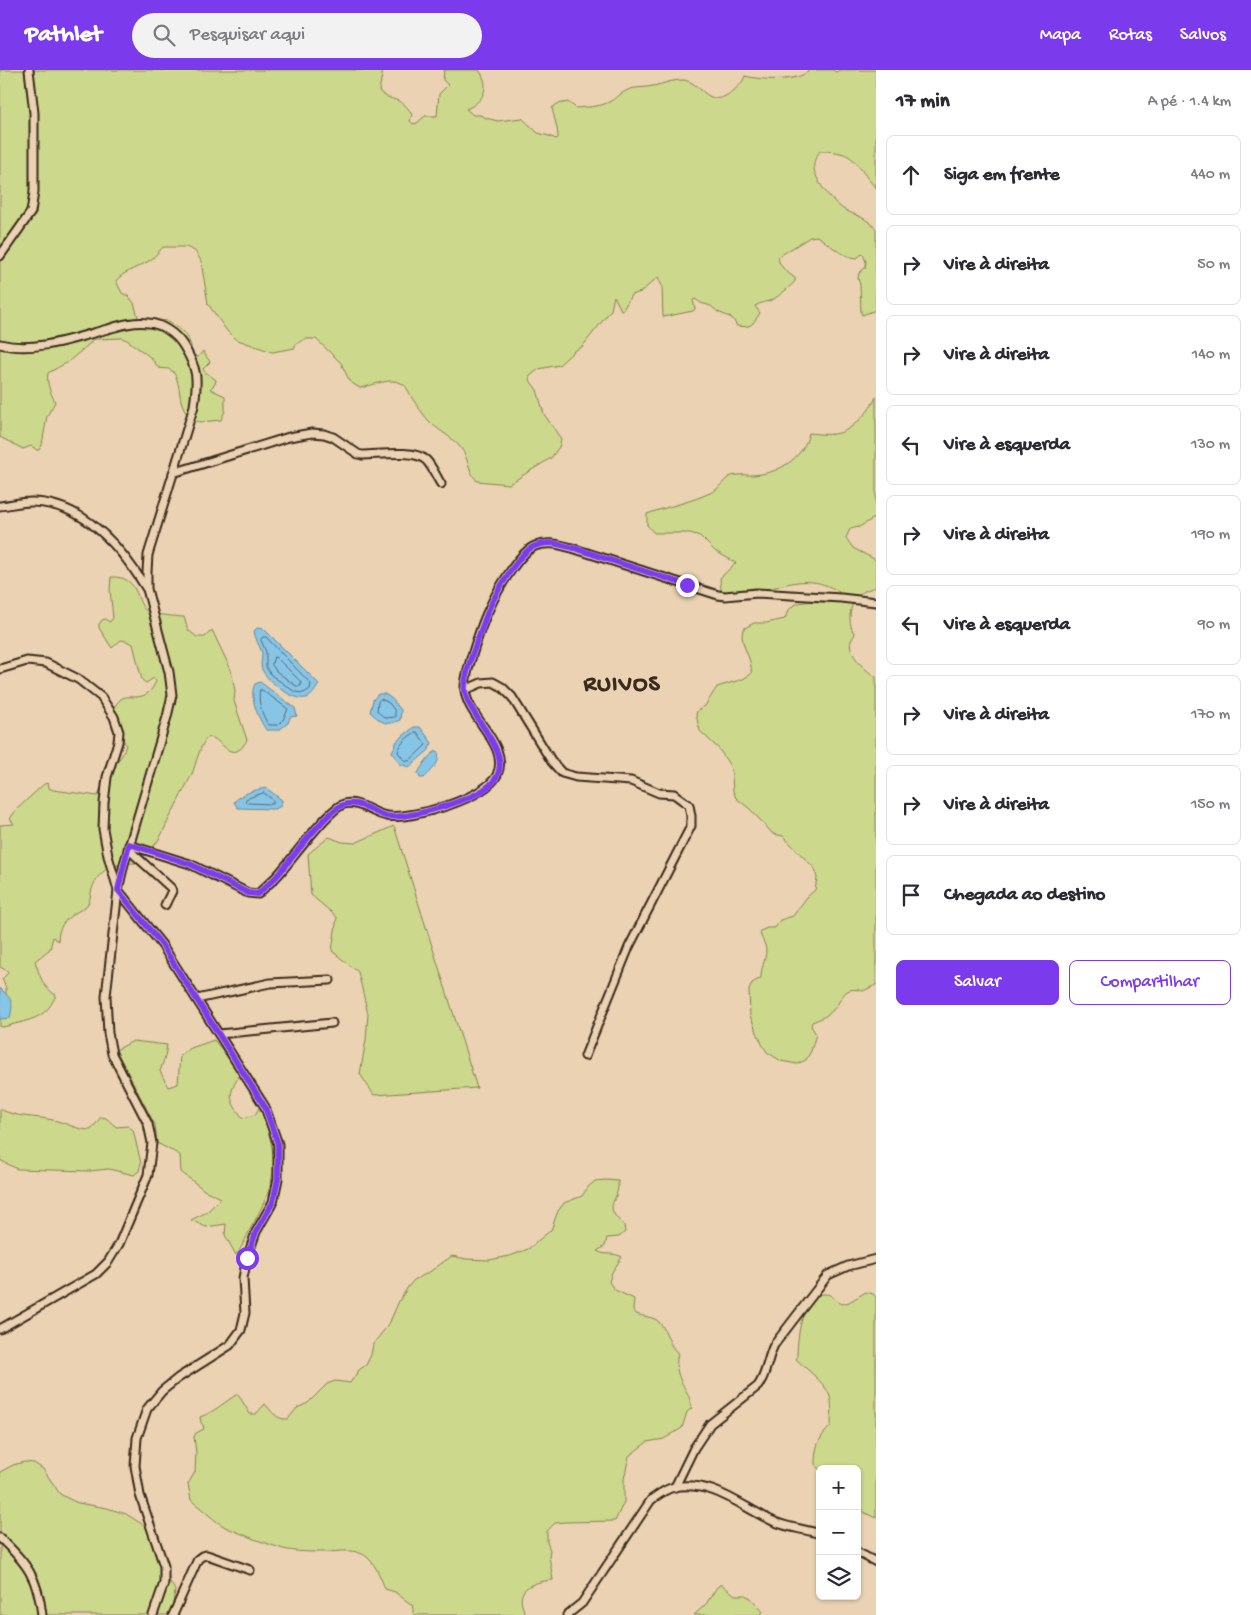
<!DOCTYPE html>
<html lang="pt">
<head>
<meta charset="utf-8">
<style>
  :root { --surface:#fff; --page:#f2f2f3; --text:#2b2b33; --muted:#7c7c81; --line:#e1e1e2; --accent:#7c3aed }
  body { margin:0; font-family:"Gochi Hand",sans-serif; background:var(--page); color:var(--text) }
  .controls { position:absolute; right:15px; bottom:15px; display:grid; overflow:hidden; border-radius:8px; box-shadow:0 1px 4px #0004 }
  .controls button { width:45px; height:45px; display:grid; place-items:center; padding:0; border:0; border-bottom:1px solid var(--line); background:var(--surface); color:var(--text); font:25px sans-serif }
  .stop { position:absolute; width:15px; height:15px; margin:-11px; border:4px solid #7c3aed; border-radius:50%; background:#fff }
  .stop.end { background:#7c3aed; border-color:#fff; box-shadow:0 1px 5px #0008 }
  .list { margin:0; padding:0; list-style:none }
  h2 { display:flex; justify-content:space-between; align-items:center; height:65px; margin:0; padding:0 20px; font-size:21px }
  h2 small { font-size:16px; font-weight:400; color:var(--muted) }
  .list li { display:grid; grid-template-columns:32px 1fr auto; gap:15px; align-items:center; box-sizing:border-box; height:80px; margin:0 10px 10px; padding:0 10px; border:1px solid var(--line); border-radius:8px }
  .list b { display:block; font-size:19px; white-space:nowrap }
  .list em { font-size:16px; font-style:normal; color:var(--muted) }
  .actions { display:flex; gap:10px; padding:15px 20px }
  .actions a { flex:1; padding:11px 0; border:1px solid var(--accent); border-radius:8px; text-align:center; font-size:18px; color:var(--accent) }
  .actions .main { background:var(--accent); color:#fff }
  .icon { flex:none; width:28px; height:28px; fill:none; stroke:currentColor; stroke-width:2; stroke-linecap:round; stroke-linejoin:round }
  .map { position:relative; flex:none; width:876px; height:1545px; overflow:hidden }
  header { display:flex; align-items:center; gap:30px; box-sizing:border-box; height:70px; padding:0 25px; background:var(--accent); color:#fff }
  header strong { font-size:24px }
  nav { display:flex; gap:28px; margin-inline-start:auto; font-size:18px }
  .search { width:350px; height:45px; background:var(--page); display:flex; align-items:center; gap:12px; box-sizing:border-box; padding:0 18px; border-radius:28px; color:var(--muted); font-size:19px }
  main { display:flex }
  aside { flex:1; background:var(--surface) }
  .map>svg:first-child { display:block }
  .green { fill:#ccd88b; stroke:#848154 }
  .water { fill:#87c5e7; stroke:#698797 }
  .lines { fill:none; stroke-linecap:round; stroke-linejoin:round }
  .shore { stroke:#59686e; stroke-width:1 }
  .minor-casing { stroke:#3b2a1e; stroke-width:11 }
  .minor { stroke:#ead2b2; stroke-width:7 }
  .route { stroke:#7c3aed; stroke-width:6 }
  .labels { text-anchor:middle; stroke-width:5; stroke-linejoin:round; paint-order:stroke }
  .district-label { font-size:24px; font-weight:bold; letter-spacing:1px; fill:#3b2a1e; stroke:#ead2b2 }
</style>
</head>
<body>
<header>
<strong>Pathlet</strong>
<div class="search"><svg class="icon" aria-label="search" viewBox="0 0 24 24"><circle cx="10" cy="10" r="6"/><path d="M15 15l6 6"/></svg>Pesquisar aqui</div>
<nav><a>Mapa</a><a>Rotas</a><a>Salvos</a></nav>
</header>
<main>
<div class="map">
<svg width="876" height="1545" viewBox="0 0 876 1545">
  <rect width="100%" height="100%" fill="#ead2b2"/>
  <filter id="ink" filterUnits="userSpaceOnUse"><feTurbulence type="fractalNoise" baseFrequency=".02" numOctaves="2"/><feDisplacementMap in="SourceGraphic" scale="10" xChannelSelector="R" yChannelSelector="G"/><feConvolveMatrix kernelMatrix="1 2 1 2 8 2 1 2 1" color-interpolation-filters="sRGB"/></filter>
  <g filter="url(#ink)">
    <!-- green -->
    <g class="green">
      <path d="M0,0H383L379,21C390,33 402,25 412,45L410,51L413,54L417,53L425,46H437L439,24L448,15L443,10L444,0H479C491,16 484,32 466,39L473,45H480L486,48L498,51L522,48L538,63L549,66L556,69L558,68C558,58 554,48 552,38L557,34L568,32L576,38C586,37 598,37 607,33C615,30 621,22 630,19C637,17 645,18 653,16C663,14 672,10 683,10C701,11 708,40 730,23C737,18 742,14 745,6C761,10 797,13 810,0H833L836,2L840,0H876V118C853,94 859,81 820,81C816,87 813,91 814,99C816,112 834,135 847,141C859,147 866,147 876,159V240L862,245L861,243L860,215L858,208L859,203L865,198L866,192L863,184H862L857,188C840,186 831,175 817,166L810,167L778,187C779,197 787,202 795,208V211C793,215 777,227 774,229C768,232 761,232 755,236L760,243C752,255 752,258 737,256L732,248L718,242L711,236L701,233L695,229L693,230L695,239L693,241L663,247L662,216L658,207L641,222L631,225L623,240H621L614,226L611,240L582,277L574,281L559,295L539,299L530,306L529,309L537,320L544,344L561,369L559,377L551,388L509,414L477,411C467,400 469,387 460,377C451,366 437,360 428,350C423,344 418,337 414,331C409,325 409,317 401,313C389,307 372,316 360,318L350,312L341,293L316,269H305L295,275V278L272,282L235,269L227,261L208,234L201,191L195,181L186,177H163C159,181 155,186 152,189C142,196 122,202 116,211L122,223L128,226L134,233L138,247L142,251L149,253L157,250L169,251L187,265L191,276V285L198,287L203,281L210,292L203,299L205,302L216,310L215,314L210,319L225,326V341L221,350L200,352L189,350C187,343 183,338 181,331C179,322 179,306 171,300C168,298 163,299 159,298L150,287L127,270L122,268L95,269L68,292L48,303C46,314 51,323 55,332L47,346L42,375L39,380H37L31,376L23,379L0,367Z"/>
      <path d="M876,327V447L859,457L850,459L846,468L853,478L876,490V517C870,519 862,521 858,526C849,535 847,555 855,564C854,566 852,568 851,571C847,584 866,601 876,607V915L863,921C842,915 844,928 833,940C827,946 820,949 812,952L811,956L816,964L811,981L806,990L797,994L781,991L767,982L762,974L750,946L749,920L752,913L761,908C760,900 766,890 766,880C766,873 760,868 760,861L767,858H775L780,850L793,846L807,827L815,820L817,808L815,799L783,766L773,764L750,739L736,728L733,721L732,705L730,696L719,679L700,661L696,645L697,641L705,636L717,617L743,609L751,604C754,588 738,575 743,559L754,553H766L785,549C791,523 819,535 840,531L839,522C818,508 798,510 776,517C763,520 750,521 739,529L721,520L720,508L736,493L715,481L700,466L690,463H654L647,455V444C668,436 692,432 712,422C719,419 723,411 729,407C735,404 745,405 752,405C778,404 803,389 809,363C830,365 841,367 857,352C866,344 871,338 876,327Z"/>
      <path d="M111,507C142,506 133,533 149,543C152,544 179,547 184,547L188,560L197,567H205L212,560L231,600L235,621L234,631L247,670C245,673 243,677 240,679C228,690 216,662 207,668C201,673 195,696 192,704C185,718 178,731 171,745C166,754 163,764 157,772C151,780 144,786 139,793C119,793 99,796 92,819C90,825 91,832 85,837C83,839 78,841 75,843C64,850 58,858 58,871L53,867L50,879L35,891C40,906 42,917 56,925C47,945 39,947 19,953C12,954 8,957 0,957V939L6,929V918L2,909L9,902L0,897V755L14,754L10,749L16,740L44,714L48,713L49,718L53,720L98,726L107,699C118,693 122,687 126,675L109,644C113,639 117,632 122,628C127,626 130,627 135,627C146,627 152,621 156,611L154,608L146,613L142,610L133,574L126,571L121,570L112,578L99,558V554L102,550L105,549L110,552L113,548L110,520Z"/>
      <path d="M394,756L477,1018L374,1025L360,1004L366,970L368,944L358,902L332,881L337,847L311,825L308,784L329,767L342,772L355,773Z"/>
      <path d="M214,970L235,996L240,1005C227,1024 229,1031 243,1048L255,1045L260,1036C278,1088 280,1105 253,1154C247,1164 244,1175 236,1185L225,1165L226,1154L206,1157L191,1150L207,1142L221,1128L204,1120L181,1102L180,1085L157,1073L155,1055L116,980L133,971L167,975L165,987L160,1001L168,1017L178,1014L180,985L191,978Z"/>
      <path d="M0,1039C17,1048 35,1046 53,1050C67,1053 77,1060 91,1060L101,1047L106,1048L116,1057L128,1056L133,1060L141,1093L139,1101L134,1105L109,1099L89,1101L17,1099L0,1090Z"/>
      <path d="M606,1110L618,1111C620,1133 600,1134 624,1155L625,1162L619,1167L607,1168L605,1176L597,1181C604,1186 614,1182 622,1187L612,1202L609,1212L615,1220L634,1229L633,1240L635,1243C643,1248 653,1245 660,1253C668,1262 669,1277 678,1283C672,1309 688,1315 692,1338L687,1342L682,1358L664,1369L647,1372L629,1386L624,1409V1432L615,1451L565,1452L555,1453L547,1461V1472L550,1480L549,1486L553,1510C531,1512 512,1519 526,1545H414L412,1535L395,1522L385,1519C382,1510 376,1495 368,1488C356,1477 340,1482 326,1482C312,1482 297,1482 283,1479L254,1469L225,1457L216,1451L191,1430L188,1414L195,1402L196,1383L194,1367L196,1363L204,1359L203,1355L201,1353L200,1347C215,1342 225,1331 238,1324L250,1344H256L265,1334C272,1342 277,1350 288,1349L297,1338L308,1333L327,1314L335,1311L350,1313L359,1300L366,1295L371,1285L373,1274L389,1254L399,1231L408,1217L414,1210L428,1203L452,1186L466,1189L489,1190L510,1186L528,1179L551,1160L558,1141L564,1133L582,1126L588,1117L595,1111Z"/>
      <path d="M866,1222L873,1224L876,1227V1448L865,1443L857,1434V1399H820V1401L815,1394C815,1378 818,1368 831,1356C831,1347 833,1333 829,1324C824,1312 805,1298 796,1289L797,1288C797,1270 801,1223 825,1224C833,1224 835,1231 842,1234L849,1232Z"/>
      <path d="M24,1392L34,1393L43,1399L60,1424L69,1429L78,1433L107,1438L126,1444L145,1456L165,1484L162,1488H167L169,1510L175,1520L172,1542L170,1545H0V1402L13,1395Z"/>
      <path d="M721,1514L735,1525H745L751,1528L763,1542L760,1545H694L706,1534L717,1517Z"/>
    </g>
    <!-- water -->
    <g class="water">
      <path d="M257,558L264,559L319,614C316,619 312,627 306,628C293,631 266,611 262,599C260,594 262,589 262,583C260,576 255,569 254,561Z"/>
      <path d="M260,612L295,638L297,646L290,647L288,653L279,660H266C259,649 248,626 255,614Z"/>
      <path d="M378,624H385L392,629L401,640L400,650C385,657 382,652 370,642L373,630Z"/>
      <path d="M414,657H420L432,673L428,681L409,697L400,694L392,682L397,671Z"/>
      <path d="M437,681C443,691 431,701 424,708H420L418,703C422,696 429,684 437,681Z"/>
      <path d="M266,718L282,730L281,736L275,739L238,738L234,732C243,723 254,720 266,718Z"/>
      <path d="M0,918C12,930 14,931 10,948L0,949Z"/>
    </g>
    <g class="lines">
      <!-- shore -->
      <g class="shore">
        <path d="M263,567H266L311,614L310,619L304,623L295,622L271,605L266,597V582L261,570Z"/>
        <path d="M274,587L277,588L301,612V616H296L276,601L272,595Z"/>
        <path d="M260,620H262L288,639L283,650L278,655H269C262,647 257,629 260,620Z"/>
        <path d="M381,629L389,633L395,641V647L385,648L377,641L378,632Z"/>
        <path d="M416,662L418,663L426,675L409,691L404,690L398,682C401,672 407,667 416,662Z"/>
        <path d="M264,723L273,730V734L247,733L245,732L246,729Z"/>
      </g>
      <defs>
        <g id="minor">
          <path d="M0,186L31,142L34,122V43L29,0"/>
          <path d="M0,274C35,283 74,268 108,259C121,255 135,251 149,253C162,254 176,264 183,275C198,299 198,309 194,336L148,485L147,502V519L169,602L172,625L167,647L124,794L118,820L106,926L108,963L112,984L148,1054L152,1073L148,1105L119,1174L108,1192L96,1204L0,1259"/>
          <path d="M173,403L289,367L312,363L324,364L333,367L358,384L362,385C379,385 413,379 426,390C432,396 436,406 441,414"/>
          <path d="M0,436C10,435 21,432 31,432C83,432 121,477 146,518"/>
          <path d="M0,599L27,591L46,593L78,609L101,627L114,647L119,662L118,672L107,707L104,733L103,759L108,786L118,820L162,875L265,1037L278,1074V1109L273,1132L256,1162L247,1188L243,1208L245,1243L241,1260L230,1275L178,1308L162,1321L147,1339L137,1368L135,1396L140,1425L164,1496V1513L153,1545"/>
          <path d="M465,620L481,613L493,612L502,617L512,627L552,692L562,703L576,707L631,711L659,723L674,724L689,735L691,746V756L629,877L585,986"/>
          <path d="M129,775L190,794L248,823L258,824C264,818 271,812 277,806C291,791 328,739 344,734C359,730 373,744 387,746C412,750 486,728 497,705C511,675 466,647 465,619C464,605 482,553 489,539C496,523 519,482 535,476C548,471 560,475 572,478L718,525L725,526L757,523L841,528L876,532"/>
          <path d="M128,779L171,818L172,821L165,835"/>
          <path d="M197,929L270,913L330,910"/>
          <path d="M219,964L332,953"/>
          <path d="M675,1417L694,1378L710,1354L758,1316C767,1304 767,1289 774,1275L828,1205L848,1196L876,1189"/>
          <path d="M0,1468C27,1493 38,1508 42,1545"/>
          <path d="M857,1482L876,1492"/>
          <path d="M173,1545L198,1489L202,1486L207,1485L250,1500"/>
          <path d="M567,1545L582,1533L651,1430C658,1425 665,1419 674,1417C712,1409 743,1438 775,1452C789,1458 805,1459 820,1464"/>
        </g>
      </defs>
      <!-- minor casing -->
      <use href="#minor" class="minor-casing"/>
      <!-- minor -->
      <use href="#minor" class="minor"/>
    </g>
  </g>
  <g class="lines" filter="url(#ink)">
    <!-- route -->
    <path class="route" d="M247,1188L256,1162L273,1132L278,1109V1074L265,1037L162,875L118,820L129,774L190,794L248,823L258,824C264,818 271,812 277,806C291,790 326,741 343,735C358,729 373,743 386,746C407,750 474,730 490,715C521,687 469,650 465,621C463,604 479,567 485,549C491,531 518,482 535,476C540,474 546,473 550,473C569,475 587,482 604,488C632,497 659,506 687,515"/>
  </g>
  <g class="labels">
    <!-- district labels -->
    <g class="district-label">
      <text x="622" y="620">RUIVOS</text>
    </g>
  </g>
</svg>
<div class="controls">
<button>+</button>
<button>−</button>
<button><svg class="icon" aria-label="layers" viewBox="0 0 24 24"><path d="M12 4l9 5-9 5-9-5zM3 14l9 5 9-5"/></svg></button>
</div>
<div class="stop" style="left:247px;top:1188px"></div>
<div class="stop end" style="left:687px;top:515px"></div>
</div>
<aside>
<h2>17 min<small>A pé · 1.4 km</small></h2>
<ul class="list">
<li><svg class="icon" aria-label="ahead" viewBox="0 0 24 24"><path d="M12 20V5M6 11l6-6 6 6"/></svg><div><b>Siga em frente</b></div><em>440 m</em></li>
<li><svg class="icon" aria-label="right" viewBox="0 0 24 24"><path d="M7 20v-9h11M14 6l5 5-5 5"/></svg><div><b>Vire à direita</b></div><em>50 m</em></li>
<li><svg class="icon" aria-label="right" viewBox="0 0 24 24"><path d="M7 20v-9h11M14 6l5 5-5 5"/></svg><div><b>Vire à direita</b></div><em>140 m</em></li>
<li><svg class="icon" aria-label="left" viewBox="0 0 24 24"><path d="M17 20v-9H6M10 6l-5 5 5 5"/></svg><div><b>Vire à esquerda</b></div><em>130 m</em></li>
<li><svg class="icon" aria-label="right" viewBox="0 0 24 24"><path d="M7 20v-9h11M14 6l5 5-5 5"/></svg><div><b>Vire à direita</b></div><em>190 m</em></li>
<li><svg class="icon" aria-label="left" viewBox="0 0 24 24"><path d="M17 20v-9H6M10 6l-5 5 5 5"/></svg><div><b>Vire à esquerda</b></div><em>90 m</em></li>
<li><svg class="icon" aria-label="right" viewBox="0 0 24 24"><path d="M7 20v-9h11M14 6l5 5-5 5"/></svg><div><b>Vire à direita</b></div><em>170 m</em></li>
<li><svg class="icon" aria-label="right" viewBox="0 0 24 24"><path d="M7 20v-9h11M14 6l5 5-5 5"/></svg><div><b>Vire à direita</b></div><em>150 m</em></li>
<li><svg class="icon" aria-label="arrive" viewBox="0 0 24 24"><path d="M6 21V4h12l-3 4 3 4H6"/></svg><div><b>Chegada ao destino</b></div></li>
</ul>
<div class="actions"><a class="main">Salvar</a><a>Compartilhar</a></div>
</aside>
</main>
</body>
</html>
